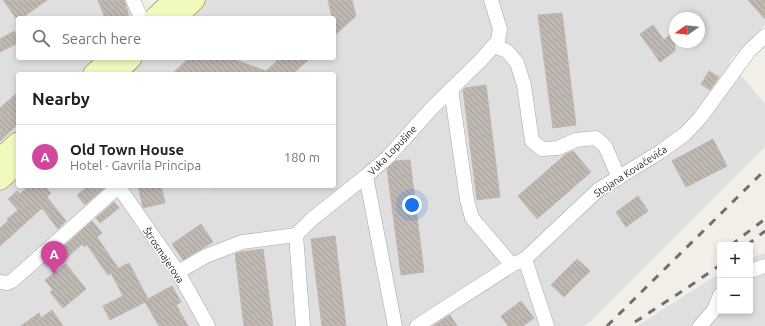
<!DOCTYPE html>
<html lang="en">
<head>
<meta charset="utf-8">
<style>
  :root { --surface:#fff; --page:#f2f2f2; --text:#202124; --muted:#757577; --line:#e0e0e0; --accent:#111827 }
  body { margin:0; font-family:Ubuntu,sans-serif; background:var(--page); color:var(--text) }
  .controls { position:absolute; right:12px; bottom:12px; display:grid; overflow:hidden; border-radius:4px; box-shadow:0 2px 6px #0003 }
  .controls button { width:36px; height:36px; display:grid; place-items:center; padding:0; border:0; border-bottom:1px solid var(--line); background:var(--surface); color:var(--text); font:20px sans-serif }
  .compass { position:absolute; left:669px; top:12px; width:36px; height:36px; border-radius:50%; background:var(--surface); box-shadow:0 2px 6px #0003; rotate:256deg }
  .you { position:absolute; left:412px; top:205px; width:14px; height:14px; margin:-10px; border:3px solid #fff; border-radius:50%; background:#1a73e8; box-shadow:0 0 0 6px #1a73e833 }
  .badge { display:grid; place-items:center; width:26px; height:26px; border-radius:50%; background:var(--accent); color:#fff; font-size:13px; font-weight:700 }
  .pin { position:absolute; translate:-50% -33px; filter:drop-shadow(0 1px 2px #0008) }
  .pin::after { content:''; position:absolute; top:21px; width:14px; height:12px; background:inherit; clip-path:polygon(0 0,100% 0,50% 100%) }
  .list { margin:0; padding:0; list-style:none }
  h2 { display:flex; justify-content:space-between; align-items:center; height:52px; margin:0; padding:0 16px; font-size:17px }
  h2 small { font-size:13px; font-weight:400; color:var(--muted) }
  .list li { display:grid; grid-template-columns:26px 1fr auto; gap:12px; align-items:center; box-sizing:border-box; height:64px; padding:0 16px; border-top:1px solid var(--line) }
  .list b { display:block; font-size:15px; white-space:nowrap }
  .list p { margin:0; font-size:13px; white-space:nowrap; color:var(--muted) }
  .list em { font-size:13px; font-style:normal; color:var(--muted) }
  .icon { flex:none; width:22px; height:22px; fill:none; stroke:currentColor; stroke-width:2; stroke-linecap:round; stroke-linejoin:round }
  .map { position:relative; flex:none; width:765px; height:326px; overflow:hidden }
  .search { position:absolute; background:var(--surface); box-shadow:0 2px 6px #0003; left:16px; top:16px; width:320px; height:44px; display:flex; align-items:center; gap:10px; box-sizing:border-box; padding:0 14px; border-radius:4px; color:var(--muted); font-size:15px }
  .panel { position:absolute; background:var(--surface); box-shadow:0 2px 6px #0003; left:16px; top:72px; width:320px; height:116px; border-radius:4px }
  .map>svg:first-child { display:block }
  .residential { fill:#e0dfdf; fill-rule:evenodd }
  .parking { fill:#e2e2e2 }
  .building { fill:url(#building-back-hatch); stroke:#c3b7ab }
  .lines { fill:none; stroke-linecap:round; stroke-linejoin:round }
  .minor-casing { stroke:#a6a6a6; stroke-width:15 }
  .secondary-casing { stroke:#667a07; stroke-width:21 }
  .minor { stroke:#fff; stroke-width:14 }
  .secondary { stroke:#f2f9bf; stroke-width:20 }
  .rail { stroke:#707070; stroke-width:3; stroke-dasharray:8 8; stroke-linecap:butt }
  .labels { text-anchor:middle; stroke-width:3; stroke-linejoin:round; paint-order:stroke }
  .street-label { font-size:10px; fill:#222; stroke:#fff }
</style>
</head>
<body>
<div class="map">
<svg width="765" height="326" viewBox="0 0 765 326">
  <defs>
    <pattern id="building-back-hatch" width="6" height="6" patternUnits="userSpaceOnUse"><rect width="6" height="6" fill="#bfb8b2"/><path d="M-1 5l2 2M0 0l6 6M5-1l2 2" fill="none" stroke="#a49e99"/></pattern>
  </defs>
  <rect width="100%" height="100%" fill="#f2efe9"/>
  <!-- residential -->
  <g class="residential">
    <path d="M0,0H131L138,18H18V58H105L88,74H18V138L0,155Z"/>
    <path d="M205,0H765V25L729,61L765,104V147L590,322L584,326H0V191L18,174V186H334V74H126L143,58H334V18H185ZM675,18H699V42H675Z"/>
    <path d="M765,253V326H637L720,273V311H750V258Z"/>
  </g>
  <!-- parking -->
  <path class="parking" d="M202,186H218L205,197L198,190Z"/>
  <!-- building -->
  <g class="building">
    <path d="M3,0H47L22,18H18V21Z"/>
    <path d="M98,0H124L128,12V18H105Z"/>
    <path d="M328,0H352L356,16L334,36V18H332Z"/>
    <path d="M748,0H765V19Z"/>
    <path d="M562,13L576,125L553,128L538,15Z"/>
    <path d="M653,25L664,40L675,30V51L660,62L640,34Z"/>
    <path d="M14,31L18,37V43L0,52V39Z"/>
    <path d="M189,58H230L266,71L280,58H310L293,74H212L206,72L204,74H172Z"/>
    <path d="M709,71L719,77L710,90L701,84Z"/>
    <path d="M486,85L500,197L477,200L463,90L465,88Z"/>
    <path d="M18,92V124L0,141V108Z"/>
    <path d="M713,139L727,166L686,187L672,161Z"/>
    <path d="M573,151L591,172L537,219L518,196L566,154Z"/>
    <path d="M410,160L424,272L401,275L387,169L395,161Z"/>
    <path d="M29,186H44L51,193L47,197L66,221L58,229L42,208L0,246V228L8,221L7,219L18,210L8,199L17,191L20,194Z"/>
    <path d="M88,186H102L104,188L85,205L77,195Z"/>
    <path d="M138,186H161L165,203L143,208Z"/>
    <path d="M638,196L648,211L626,227L616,212Z"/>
    <path d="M114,202L119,208L100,223L96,218Z"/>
    <path d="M92,221L102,233L97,237L118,268L113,271L129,263L148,299L172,286L181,302L176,305L188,326H159L145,302L110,320L103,306L123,296L111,273L108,275L87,245L84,247L82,244L59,265L52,257Z"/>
    <path d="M201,224L213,242L183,260L172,244Z"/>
    <path d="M335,236L346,326H322L311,239Z"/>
    <path d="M263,249L273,326H244L235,254L240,252Z"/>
    <path d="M577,259L590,271L564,297L551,285Z"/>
    <path d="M66,264L86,289L63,308L50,292L53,290L45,280Z"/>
    <path d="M521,301L534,318L523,326H508L501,316Z"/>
    <path d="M52,310L63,326H21L39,313L41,318Z"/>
    <path d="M450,315L457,326H433Z"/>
  </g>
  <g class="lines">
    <defs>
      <g id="minor">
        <path d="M133,0L141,18"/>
        <path d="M493,46L507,51L517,63L524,85L532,141L542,149L558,148L576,140L596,138L605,146L619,178"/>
        <path d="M451,89L467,200L472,218L512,265"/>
        <path d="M366,176L395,326"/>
        <path d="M118,186L178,272L208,326"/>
        <path d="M525,259L547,326"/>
        <path d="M750,271L765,266"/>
        <path d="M178,272L206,256L242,242L296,235"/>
        <path d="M0,282L7,283L12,281L118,187"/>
        <path d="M303,326L296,235L312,219L366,176L388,157L431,109L480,61L498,41L500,29L491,0"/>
        <path d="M417,326L512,265L525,259L598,190L660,152L685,134L700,118L749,51L765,36"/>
        <path d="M700,326L714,310L720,295"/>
      </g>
      <g id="secondary">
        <path d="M154,18L173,0"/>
        <path d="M176,18L195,0"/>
        <path d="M93,74L111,58"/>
        <path d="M115,74L132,58"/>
        <path d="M0,158L18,142"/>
        <path d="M0,180L18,164"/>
      </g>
    </defs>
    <!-- minor casing -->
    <use href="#minor" class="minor-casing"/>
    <!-- secondary casing -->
    <use href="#secondary" class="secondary-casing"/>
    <!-- minor -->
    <use href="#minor" class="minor"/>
    <!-- secondary -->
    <use href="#secondary" class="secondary"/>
    <!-- rail -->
    <g class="rail">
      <path d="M731,245L765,219"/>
      <path d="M747,245L765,231"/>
      <path d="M635,322L687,288L720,265"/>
      <path d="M607,326L765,170"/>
    </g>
  </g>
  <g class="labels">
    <!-- street labels -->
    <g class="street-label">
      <text transform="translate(392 150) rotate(-46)" y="4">Vuka Lopušine</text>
      <text transform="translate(630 171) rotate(-33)" y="4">Stojana Kovačevića</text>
      <text transform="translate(164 255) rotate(56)" y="4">Štrosmajerova</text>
    </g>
  </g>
</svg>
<div class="controls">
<button>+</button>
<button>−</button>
</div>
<svg class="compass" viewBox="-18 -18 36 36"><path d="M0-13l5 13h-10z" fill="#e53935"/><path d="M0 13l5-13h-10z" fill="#757577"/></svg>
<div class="you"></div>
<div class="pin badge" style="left:54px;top:274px;background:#d1479c">A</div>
<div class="search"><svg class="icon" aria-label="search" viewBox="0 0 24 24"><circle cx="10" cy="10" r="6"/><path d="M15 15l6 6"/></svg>Search here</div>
<section class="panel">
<h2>Nearby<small></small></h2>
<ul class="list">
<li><span class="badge" style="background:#d1479c">A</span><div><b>Old Town House</b><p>Hotel · Gavrila Principa</p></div><em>180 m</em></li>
</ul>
</section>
</div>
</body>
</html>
